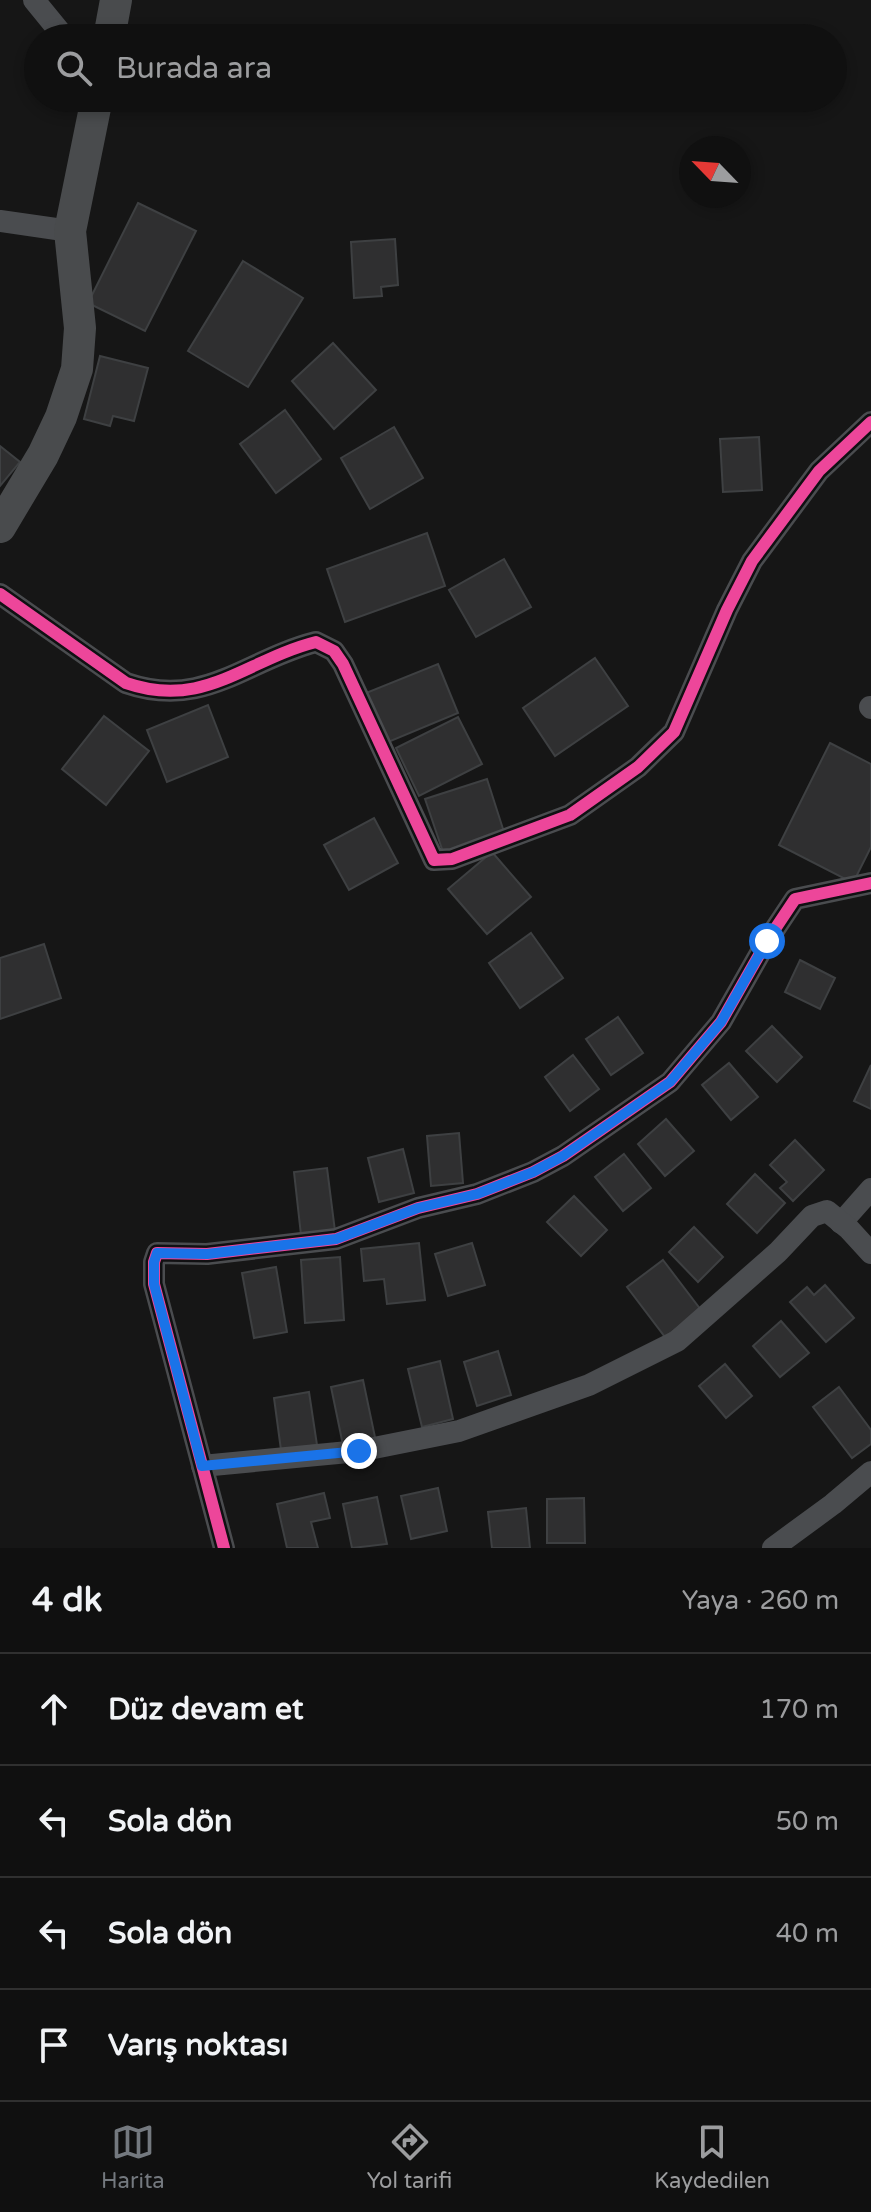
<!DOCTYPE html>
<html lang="tr">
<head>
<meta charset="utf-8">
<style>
  :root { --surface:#101010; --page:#1e1e1e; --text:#f1f3f6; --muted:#9c9d9f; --line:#303030; --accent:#74797f }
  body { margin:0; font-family:"Varela Round",sans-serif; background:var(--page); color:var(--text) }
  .compass { position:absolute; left:679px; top:136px; width:72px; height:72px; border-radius:50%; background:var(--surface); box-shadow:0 4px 12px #0003; rotate:295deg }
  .stop { position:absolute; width:24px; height:24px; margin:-18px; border:6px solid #1a73e8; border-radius:50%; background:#fff }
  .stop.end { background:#1a73e8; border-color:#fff; box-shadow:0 2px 8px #0008 }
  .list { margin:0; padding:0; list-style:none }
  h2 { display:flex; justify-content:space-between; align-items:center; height:104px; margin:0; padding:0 32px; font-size:34px }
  h2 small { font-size:26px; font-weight:400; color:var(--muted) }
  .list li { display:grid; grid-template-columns:52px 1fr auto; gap:24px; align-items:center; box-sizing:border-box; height:112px; padding:0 32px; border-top:2px solid var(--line) }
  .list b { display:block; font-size:30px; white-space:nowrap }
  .list em { font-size:26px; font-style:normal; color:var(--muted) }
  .icon { flex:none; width:44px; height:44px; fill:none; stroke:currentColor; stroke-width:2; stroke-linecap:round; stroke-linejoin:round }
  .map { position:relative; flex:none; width:871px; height:1548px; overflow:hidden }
  .search { position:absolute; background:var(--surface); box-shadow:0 4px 12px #0003; left:24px; right:24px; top:24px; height:88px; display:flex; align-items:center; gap:20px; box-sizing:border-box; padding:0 28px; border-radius:44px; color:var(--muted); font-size:30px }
  .sheet { height:552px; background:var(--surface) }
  nav { display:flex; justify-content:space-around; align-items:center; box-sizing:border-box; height:112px; border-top:2px solid var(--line); background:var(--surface); font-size:22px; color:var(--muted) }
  nav a { display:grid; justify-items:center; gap:4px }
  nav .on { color:var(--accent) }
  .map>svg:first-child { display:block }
  .building { fill:#2f2f30; stroke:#3e4042; stroke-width:2 }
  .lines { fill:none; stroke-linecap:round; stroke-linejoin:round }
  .street { stroke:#4a4c4f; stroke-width:22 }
  .secondary { stroke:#494b4d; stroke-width:32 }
  .cycleway-casing { stroke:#101012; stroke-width:17 }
  .cycleway { stroke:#ed469a; stroke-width:12 }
  .route { stroke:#1a73e8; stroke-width:10 }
</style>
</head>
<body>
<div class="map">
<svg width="871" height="1548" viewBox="0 0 871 1548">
  <rect width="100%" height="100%" fill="#161616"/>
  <!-- building -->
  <g class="building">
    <path d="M138,203L196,231L145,331L88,303Z"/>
    <path d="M395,239L398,285L381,287L382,296L354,298L351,242Z"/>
    <path d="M243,261L303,298L248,387L188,351Z"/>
    <path d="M333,343L376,390L334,429L292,381Z"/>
    <path d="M100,356L148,368L134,421L113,416L110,426L84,419Z"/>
    <path d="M285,410L321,459L276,493L240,444Z"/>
    <path d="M394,427L423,478L370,509L341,458Z"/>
    <path d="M759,437L762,490L723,492L720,439Z"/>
    <path d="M0,446L20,462L0,486Z"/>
    <path d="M427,533L445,586L345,622L327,569Z"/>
    <path d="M504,559L531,607L476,637L449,590Z"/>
    <path d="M595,658L628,706L555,756L523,708Z"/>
    <path d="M438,664L458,713L381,745L361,695Z"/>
    <path d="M208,705L228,757L167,782L147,730Z"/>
    <path d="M104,716L149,751L106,805L62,769Z"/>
    <path d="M458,717L482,764L419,796L396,748Z"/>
    <path d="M830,743L871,764V847L853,883L779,845Z"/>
    <path d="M487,779L504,832L443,852L425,799Z"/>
    <path d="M374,818L398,863L349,890L324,845Z"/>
    <path d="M492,852L531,897L487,934L448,889Z"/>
    <path d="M531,933L563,978L520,1008L489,963Z"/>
    <path d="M44,944L61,998L0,1019V958Z"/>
    <path d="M800,960L835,978L820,1009L785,992Z"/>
    <path d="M618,1017L643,1053L611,1075L586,1039Z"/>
    <path d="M772,1026L802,1057L777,1082L746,1051Z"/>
    <path d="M573,1055L599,1089L570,1111L545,1077Z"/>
    <path d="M729,1063L758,1097L731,1120L702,1085Z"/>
    <path d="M871,1065V1109L854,1101Z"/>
    <path d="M666,1119L694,1151L665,1176L638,1144Z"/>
    <path d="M459,1133L463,1183L431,1186L427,1136Z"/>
    <path d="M795,1140L824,1170L793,1201L780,1188L787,1182L770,1165Z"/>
    <path d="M403,1149L414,1193L379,1202L368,1158Z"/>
    <path d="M624,1154L651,1188L623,1211L595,1177Z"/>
    <path d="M327,1168L335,1231L301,1235L294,1172Z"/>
    <path d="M755,1174L785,1203L757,1233L727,1204Z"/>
    <path d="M574,1196L607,1230L581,1256L547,1222Z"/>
    <path d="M694,1227L723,1257L698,1282L669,1252Z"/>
    <path d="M419,1243L425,1300L387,1304L384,1279L364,1281L361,1249Z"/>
    <path d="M472,1243L485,1285L448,1296L435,1254Z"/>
    <path d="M340,1257L344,1320L305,1323L301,1260Z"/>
    <path d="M663,1260L701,1310L665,1337L627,1287Z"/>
    <path d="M276,1267L287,1332L254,1338L242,1273Z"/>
    <path d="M825,1285L854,1318L826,1342L790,1302L807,1287L814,1295Z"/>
    <path d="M781,1321L809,1353L780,1377L753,1346Z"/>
    <path d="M498,1351L511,1395L477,1406L464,1362Z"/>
    <path d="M440,1361L453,1419L422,1427L408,1369Z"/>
    <path d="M725,1364L752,1396L726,1418L699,1386Z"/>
    <path d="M363,1380L376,1442L344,1450L331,1387Z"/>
    <path d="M839,1387L871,1430V1444L852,1458L813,1407Z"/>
    <path d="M309,1392L317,1445L281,1450L274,1398Z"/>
    <path d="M438,1488L447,1531L411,1539L401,1496Z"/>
    <path d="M324,1493L330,1518L311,1522L318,1548H287L277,1504Z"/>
    <path d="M377,1497L387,1544L352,1548L343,1504Z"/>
    <path d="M584,1498L585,1543H547V1499Z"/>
    <path d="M526,1508L530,1548H492L488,1512Z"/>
  </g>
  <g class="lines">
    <!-- street -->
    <g class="street">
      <path d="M34,0L65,38"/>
      <path d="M0,221L70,231"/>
      <path d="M0,594L126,683C204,710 245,660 316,642L334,651L343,664L434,860L452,859L570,815L638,767L674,732L727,610L752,561L819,471L871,422"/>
      <path d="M870,707L871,708"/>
      <path d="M841,1223L871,1189"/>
      <path d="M202,1466L359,1451L459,1431L589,1385L677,1341L778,1252L812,1216L827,1211L849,1229L871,1253"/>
      <path d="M224,1548L154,1284V1262L157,1253L207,1254L336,1239L418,1208L477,1194L533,1172L563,1156L670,1082L721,1022L767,941L795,899L871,883"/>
      <path d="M773,1548L833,1504L871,1472"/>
    </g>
    <!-- secondary -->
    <g class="secondary">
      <path d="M109,38L116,0"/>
      <path d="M0,527L43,455L61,417L77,369L80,328L70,231L97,98"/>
    </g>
    <defs>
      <g id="cycleway">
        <path d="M0,594L126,683C204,710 245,660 316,642L334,651L343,664L434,860L452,859L570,815L638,767L674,732L727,610L752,561L819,471L871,422"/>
        <path d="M224,1548L154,1284V1262L157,1253L207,1254L336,1239L418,1208L477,1194L533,1172L563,1156L670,1082L721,1022L767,941L795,899L871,883"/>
      </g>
    </defs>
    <!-- cycleway casing -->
    <use href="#cycleway" class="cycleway-casing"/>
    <!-- cycleway -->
    <use href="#cycleway" class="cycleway"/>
  </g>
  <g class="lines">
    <!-- route -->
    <path class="route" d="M359,1451L202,1466L154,1284V1262L157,1253L207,1254L336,1239L418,1208L477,1194L533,1172L563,1156L670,1082L721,1022L767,941"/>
  </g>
</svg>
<svg class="compass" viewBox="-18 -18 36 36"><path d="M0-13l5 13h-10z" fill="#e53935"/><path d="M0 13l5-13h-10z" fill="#9c9d9f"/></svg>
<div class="stop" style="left:767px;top:941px"></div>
<div class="stop end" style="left:359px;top:1451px"></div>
<div class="search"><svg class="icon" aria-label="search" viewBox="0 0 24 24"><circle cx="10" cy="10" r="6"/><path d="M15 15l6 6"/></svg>Burada ara</div>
</div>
<section class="sheet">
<h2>4 dk<small>Yaya · 260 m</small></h2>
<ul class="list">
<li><svg class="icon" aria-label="ahead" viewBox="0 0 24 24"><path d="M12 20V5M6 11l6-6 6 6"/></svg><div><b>Düz devam et</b></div><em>170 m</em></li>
<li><svg class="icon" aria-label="left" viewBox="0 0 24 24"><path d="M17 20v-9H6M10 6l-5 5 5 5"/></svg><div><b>Sola dön</b></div><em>50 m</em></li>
<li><svg class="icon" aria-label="left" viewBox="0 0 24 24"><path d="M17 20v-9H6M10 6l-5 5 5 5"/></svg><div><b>Sola dön</b></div><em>40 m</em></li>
<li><svg class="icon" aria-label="arrive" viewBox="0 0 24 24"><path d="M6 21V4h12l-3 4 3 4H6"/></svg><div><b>Varış noktası</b></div></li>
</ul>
</section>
<nav>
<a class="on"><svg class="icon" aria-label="map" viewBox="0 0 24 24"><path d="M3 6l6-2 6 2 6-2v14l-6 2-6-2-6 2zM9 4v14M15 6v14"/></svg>Harita</a>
<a><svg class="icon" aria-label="directions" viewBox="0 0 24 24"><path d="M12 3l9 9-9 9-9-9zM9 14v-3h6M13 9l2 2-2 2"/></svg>Yol tarifi</a>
<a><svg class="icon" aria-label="saved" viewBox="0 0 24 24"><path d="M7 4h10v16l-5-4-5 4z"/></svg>Kaydedilen</a>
</nav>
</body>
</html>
